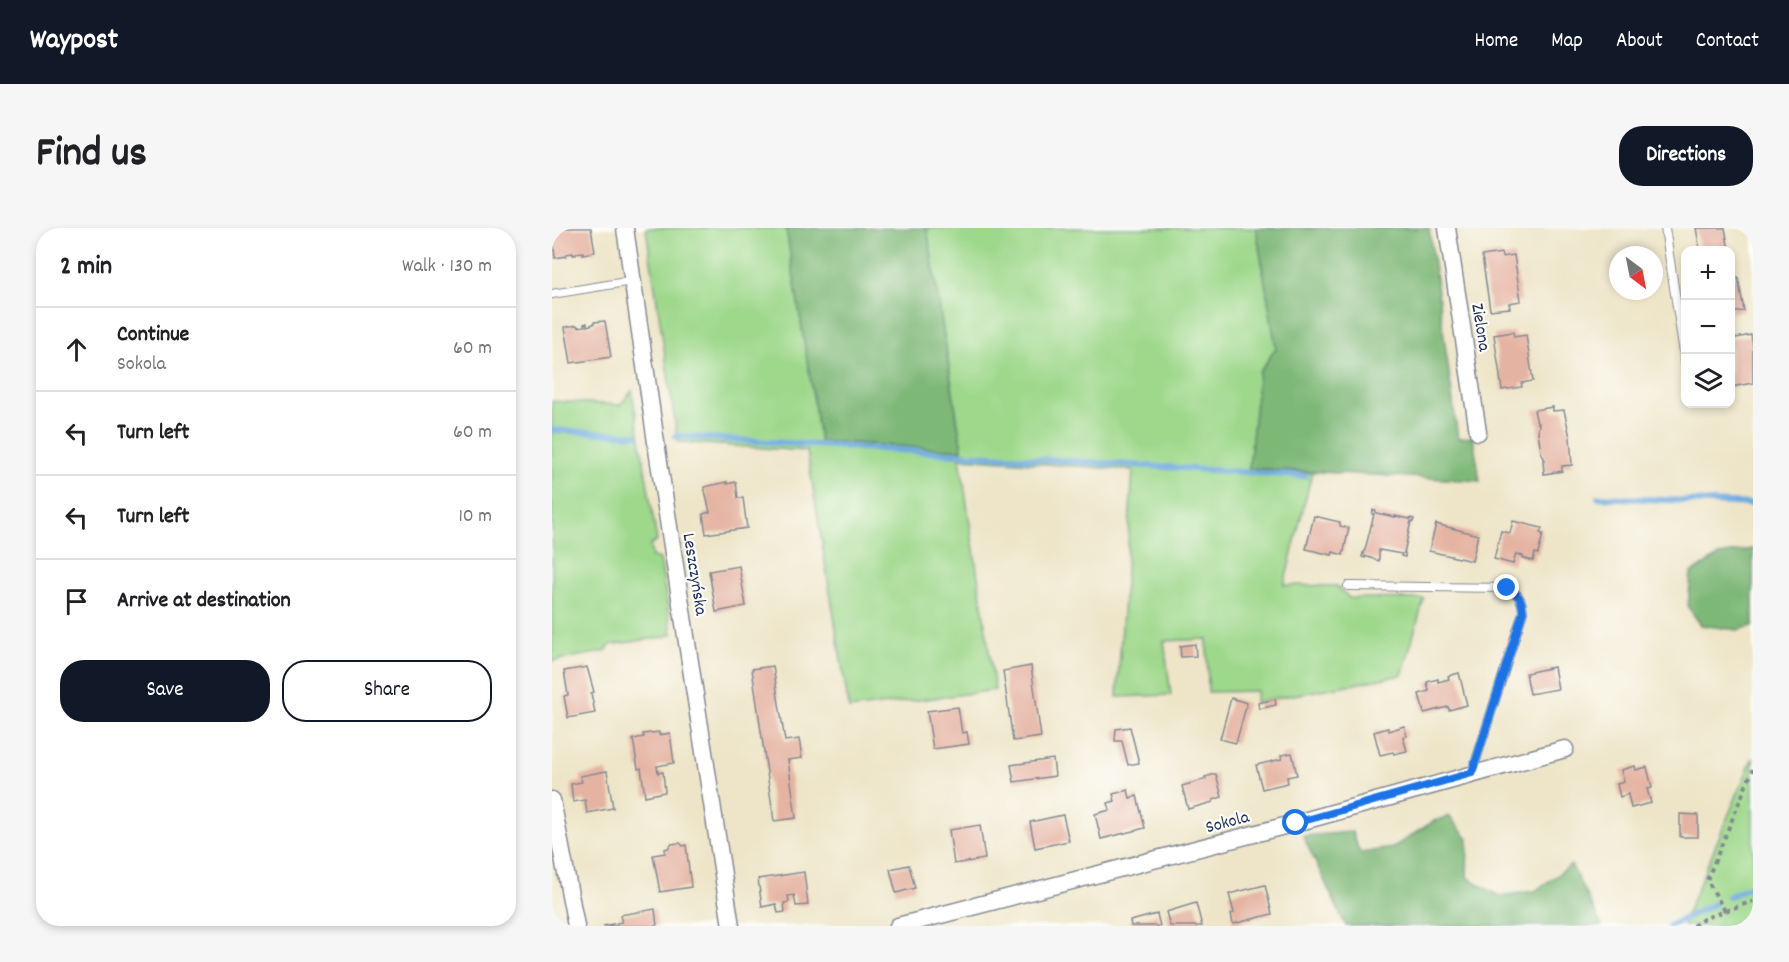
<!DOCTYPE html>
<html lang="en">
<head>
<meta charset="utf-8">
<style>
  :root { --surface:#fff; --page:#f6f6f6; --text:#202124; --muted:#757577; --line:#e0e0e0; --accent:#111827 }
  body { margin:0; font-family:Dekko,sans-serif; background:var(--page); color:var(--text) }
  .controls { position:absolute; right:18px; top:18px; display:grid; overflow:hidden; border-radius:12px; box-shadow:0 3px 9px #0003 }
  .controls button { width:54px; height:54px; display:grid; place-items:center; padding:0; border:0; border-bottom:2px solid var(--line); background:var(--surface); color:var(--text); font:30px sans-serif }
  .compass { position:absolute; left:1057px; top:18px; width:54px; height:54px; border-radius:50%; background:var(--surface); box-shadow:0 3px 9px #0003; rotate:148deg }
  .stop { position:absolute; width:18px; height:18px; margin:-14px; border:4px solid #1a73e8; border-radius:50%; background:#fff }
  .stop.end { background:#1a73e8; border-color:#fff; box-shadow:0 2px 6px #0008 }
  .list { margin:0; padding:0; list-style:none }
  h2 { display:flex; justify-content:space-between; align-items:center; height:78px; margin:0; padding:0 24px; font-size:26px }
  h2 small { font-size:20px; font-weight:400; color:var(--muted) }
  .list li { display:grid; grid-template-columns:39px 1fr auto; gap:18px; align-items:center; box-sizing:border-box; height:84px; padding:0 24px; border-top:2px solid var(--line) }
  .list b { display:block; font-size:22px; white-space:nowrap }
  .list p { margin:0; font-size:20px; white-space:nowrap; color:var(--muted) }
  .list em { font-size:20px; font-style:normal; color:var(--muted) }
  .actions { display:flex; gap:12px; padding:18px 24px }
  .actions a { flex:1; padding:14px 0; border:2px solid var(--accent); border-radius:24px; text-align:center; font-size:21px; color:var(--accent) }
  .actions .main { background:var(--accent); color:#fff }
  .icon { flex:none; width:33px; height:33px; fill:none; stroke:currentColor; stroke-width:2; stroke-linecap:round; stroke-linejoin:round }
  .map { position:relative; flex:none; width:1201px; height:698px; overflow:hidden; border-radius:24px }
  header { display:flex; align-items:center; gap:36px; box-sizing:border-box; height:84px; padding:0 30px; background:var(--accent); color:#fff }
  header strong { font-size:28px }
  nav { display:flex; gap:33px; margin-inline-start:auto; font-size:21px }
  .intro { display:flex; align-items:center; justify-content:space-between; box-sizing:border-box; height:144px; padding:0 36px }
  h1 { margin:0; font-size:42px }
  .button { padding:15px 27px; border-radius:24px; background:var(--accent); color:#fff; font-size:21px; font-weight:700 }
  main { display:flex; gap:36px; padding:0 36px }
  aside { flex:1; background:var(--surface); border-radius:24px; box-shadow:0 3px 9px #0003 }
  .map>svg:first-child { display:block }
  .green { fill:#9ed88b; stroke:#5c8474; stroke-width:1.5 }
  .forest { fill:#7eb877; stroke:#4c746a; stroke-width:1.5 }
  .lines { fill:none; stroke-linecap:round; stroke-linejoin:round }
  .stream { stroke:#70aae0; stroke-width:6 }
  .building { fill:#e5b3a2 }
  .service-casing { stroke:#848a93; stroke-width:10 }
  .minor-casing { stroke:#848a93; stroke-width:19 }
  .path { stroke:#848a93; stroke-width:4; stroke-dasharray:4.5 4.5; stroke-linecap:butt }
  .service { stroke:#fff; stroke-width:8 }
  .minor { stroke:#fff; stroke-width:16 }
  .route { stroke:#1a73e8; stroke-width:8 }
  .labels { text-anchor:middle; stroke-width:4.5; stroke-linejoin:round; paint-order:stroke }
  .street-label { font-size:18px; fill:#1b2f5e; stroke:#fdfcf7 }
</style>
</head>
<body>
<header>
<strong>Waypost</strong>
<nav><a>Home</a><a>Map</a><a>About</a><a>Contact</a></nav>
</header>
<div class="intro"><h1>Find us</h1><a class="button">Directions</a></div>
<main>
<aside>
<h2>2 min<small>Walk · 130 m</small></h2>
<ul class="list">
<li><svg class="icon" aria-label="ahead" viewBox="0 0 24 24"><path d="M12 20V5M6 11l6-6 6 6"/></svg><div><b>Continue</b><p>Sokola</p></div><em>60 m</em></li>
<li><svg class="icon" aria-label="left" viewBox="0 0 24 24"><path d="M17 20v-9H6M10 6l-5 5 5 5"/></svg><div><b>Turn left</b></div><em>60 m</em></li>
<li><svg class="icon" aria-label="left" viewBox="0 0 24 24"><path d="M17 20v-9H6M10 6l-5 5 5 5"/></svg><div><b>Turn left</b></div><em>10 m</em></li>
<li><svg class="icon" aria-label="arrive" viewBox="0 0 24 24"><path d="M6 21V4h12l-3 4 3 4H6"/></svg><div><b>Arrive at destination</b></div></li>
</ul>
<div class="actions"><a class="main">Save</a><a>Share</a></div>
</aside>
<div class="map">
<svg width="1201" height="698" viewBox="0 0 1201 698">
  <rect width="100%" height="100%" fill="#fdfcf7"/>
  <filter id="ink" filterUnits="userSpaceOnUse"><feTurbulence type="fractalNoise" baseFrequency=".0167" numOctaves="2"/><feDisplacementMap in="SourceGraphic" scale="12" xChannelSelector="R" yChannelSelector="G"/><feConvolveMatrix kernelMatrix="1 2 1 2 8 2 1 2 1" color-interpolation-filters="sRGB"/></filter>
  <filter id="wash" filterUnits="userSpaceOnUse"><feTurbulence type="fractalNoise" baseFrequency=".008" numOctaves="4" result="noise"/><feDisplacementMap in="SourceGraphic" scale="24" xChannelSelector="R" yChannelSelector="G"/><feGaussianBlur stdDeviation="1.35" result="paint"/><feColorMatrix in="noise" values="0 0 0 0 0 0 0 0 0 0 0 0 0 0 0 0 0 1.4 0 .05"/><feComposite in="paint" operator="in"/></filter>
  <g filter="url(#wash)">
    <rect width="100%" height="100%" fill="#eee5c8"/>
    <!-- green -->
    <g class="green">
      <path d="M94,0H234L268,213L410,221L375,0H704L724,120L707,145L697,240L760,245L732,357L785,358L797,370L872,371L850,447L703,474L705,463L656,464L655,411L612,413L619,467L565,469L581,242L408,230L443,462L297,481L255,223L126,214Z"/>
      <path d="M80,163L105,313L98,317L100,329L108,331L120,406L112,409L58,417L54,423L0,433V173L68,177Z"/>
      <path d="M1201,529V698H1131L1133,690Z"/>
    </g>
    <!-- forest -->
    <g class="forest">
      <path d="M234,0H375L410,222L268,213Z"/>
      <path d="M704,0H877L906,210L921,209L928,253L697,240L707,145L724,120Z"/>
      <path d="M1201,321V398L1185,402L1149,397L1136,379L1139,345L1168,327Z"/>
      <path d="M897,588L916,611L915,649L947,668L983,663L1019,637L1050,698H794L751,608L800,604L808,625L840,620L882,593Z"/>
    </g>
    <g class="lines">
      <!-- stream -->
      <g class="stream">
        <path d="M0,202L84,207"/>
        <path d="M124,208L753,248"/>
        <path d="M1046,269L1201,276"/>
        <path d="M1176,669L1201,657"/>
        <path d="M1117,698L1162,676"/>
      </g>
    </g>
    <g id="blocks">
      <!-- building -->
      <g class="building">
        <path d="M0,0H39L43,24L31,26V24L24,25V27H21V25L14,26V28L3,30Z"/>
        <path d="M1144,0H1173L1177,22H1148Z"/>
        <path d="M949,25L950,29L962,27L969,73L957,75L958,80L938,82L930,28Z"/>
        <path d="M1186,49L1192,83L1179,85V51Z"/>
        <path d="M53,93L59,129L19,135L13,99L25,97L26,99L33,98L32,96L35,95V98L42,96V94Z"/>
        <path d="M961,104L962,109L974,107L981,153L969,155L970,159L950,162L942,107Z"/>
        <path d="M1199,107L1201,119V155L1179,159V111Z"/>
        <path d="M1001,179V183L1012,182L1018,209L1020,237L1010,238V243L992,246L991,232H993L989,224L986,204L987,195H985L982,182Z"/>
        <path d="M175,254V256L184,254L186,270H191L195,300L154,306L151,286L158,284L152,259Z"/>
        <path d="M821,282L824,283V285L843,289V288L858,291V290L862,291L861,294L859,293L852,325H853V329L849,328L850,326L827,322V333L813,328V330L810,329L811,325L812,326L822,286H820Z"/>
        <path d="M762,288L788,294V298L797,300L791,327L781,324L780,327L754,321Z"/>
        <path d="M961,293L990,300L988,305L991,306L986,326L983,325L981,333L971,330V328L964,326L961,336L942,331L949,303L958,305Z"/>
        <path d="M884,296L926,307L920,333L877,323Z"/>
        <path d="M187,338L194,378L164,384L157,343Z"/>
        <path d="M643,416L644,428L629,429L628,418Z"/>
        <path d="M221,438L233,513L247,511L250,530L236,532L244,590L222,593L200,441Z"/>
        <path d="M479,438L489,509L461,513L451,443Z"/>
        <path d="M35,439L42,464L39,465L43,485L16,490L12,468L16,467L12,443Z"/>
        <path d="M1002,439L1006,461L978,466L974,445Z"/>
        <path d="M907,445L915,477L897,482L896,479L872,485L867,466L877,463L875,454L886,451V454L897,451L896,448Z"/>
        <path d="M679,470L695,475L684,515L668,511Z"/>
        <path d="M723,471L724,477L707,481L706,475Z"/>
        <path d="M406,479L410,505L415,504L417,516L381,521L375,483Z"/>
        <path d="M852,498L855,508L851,509L855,523L842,526L841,524L828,527L822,504L836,500L837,503Z"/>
        <path d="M578,499L587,535L576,537L570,513H563L564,501Z"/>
        <path d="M107,504V507L118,505L122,535L105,538L106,545L111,544L113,564L93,568L89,540L86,541L81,511L92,509L91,506Z"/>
        <path d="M740,525L745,547L735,549L736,555L710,561L704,537L730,531L729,527Z"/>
        <path d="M501,531L503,548L462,554L459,537Z"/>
        <path d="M1083,538L1084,542L1095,539L1100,560L1095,561L1099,575L1079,580L1076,566L1068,569L1065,556L1072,554L1069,542Z"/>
        <path d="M55,543L61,580L35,585L33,572L21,574L19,556L30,554L28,548Z"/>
        <path d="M664,546L670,569L661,572V574L636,581L630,558L654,551L653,549Z"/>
        <path d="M576,562L578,570L585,568L593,600L549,611L543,586L558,582L556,575L563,573L561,566Z"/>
        <path d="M1128,586L1146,587V609H1128Z"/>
        <path d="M511,587L517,613L483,620L478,594Z"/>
        <path d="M428,597L433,631L402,636L397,602Z"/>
        <path d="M128,615L131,618L134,617L139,659L108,664L101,627L113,625V621L116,620L119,616Z"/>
        <path d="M357,637L363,660L344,665L338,641Z"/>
        <path d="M252,644L256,677L244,678L242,667L236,668L237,674L232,675L233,684L226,685L224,676L210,679L206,651Z"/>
        <path d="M713,657L720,686L681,696L679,686L682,685L677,666Z"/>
        <path d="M644,675L650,698H618L614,684Z"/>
        <path d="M103,681L105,698H51L70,694L68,687Z"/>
        <path d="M605,686L608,698H579L578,693Z"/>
      </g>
    </g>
  </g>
  <g filter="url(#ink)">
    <use href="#blocks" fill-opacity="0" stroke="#848a93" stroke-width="1.5"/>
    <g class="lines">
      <defs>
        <g id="service">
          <path d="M1113,0L1134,138"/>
          <path d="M0,66L80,53"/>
          <path d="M796,358L955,360C967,366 970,371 971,384L920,545"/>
        </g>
        <g id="minor">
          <path d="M73,0L106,228L179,698"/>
          <path d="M895,0L926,204"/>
          <path d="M0,572L24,698"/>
          <path d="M346,698L744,595L1013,521"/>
        </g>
      </defs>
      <!-- service casing -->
      <use href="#service" class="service-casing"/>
      <!-- minor casing -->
      <use href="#minor" class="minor-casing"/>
      <!-- path -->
      <g class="path">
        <path d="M1173,683L1155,652L1201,541"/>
        <path d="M1141,698L1153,690L1201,673"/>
      </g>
      <!-- service -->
      <use href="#service" class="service"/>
      <!-- minor -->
      <use href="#minor" class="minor"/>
    </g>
  </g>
  <g class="lines" filter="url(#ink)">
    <!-- route -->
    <path class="route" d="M744,595L920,545L971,384C970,371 967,366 955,360"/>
  </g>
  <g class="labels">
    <!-- street labels -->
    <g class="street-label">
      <text transform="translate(930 99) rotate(81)" y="6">Zielona</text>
      <text transform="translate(144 346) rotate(81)" y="6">Leszczyńska</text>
      <text transform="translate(675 593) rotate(-15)" y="6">Sokola</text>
    </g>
  </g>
</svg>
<div class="controls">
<button>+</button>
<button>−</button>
<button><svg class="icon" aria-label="layers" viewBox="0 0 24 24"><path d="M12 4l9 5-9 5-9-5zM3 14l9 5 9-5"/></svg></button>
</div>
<svg class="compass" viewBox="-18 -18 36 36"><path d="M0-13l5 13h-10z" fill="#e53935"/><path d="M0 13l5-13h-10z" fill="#757577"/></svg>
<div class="stop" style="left:744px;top:595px"></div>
<div class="stop end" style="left:955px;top:360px"></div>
</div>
</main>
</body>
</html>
